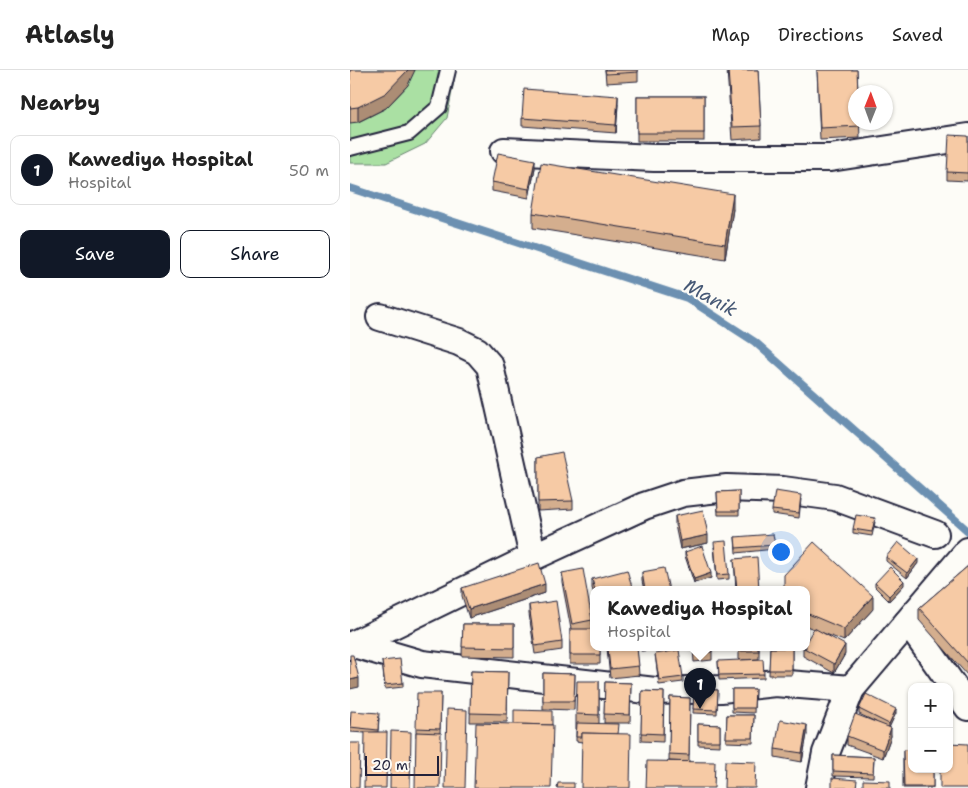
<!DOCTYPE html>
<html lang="en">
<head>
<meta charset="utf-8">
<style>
  :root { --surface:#fff; --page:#f6f6f6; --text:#222; --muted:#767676; --line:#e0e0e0; --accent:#111827 }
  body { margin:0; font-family:"Shantell Sans",sans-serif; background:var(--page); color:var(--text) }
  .controls { position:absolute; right:15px; bottom:15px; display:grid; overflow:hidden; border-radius:10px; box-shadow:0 1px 4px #0004 }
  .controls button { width:45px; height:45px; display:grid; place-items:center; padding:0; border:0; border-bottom:1px solid var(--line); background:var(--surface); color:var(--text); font:25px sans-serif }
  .compass { position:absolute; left:498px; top:15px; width:45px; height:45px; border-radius:50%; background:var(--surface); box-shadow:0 1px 4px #0004; rotate:1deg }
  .scale { position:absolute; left:15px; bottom:12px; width:74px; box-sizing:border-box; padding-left:5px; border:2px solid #22223b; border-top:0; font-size:14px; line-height:18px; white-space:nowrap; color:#22223b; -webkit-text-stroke:4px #fdfcf7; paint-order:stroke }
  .you { position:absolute; left:430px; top:481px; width:18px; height:18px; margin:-12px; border:4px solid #fff; border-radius:50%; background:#1a73e8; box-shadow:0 0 0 8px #1a73e833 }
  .badge { display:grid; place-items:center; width:32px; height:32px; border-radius:50%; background:var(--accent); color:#fff; font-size:16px; font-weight:700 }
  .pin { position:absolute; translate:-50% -41px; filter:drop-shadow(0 1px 2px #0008) }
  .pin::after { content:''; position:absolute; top:26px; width:18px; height:15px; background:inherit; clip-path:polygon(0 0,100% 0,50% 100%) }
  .popup { position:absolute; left:240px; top:516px; width:220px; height:65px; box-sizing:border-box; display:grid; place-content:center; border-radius:10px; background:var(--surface); filter:drop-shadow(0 1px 4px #0005); font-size:16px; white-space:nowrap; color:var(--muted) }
  .popup b { font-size:19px; color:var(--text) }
  .popup::after { content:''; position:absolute; left:50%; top:100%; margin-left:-10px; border:10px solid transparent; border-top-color:var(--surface) }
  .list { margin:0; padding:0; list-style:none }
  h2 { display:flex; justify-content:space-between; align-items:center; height:65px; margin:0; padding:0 20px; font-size:21px }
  h2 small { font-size:16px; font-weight:400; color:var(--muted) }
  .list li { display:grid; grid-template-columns:32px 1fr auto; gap:15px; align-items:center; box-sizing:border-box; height:70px; margin:0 10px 10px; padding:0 10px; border:1px solid var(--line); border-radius:10px }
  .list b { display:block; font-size:19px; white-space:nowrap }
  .list p { margin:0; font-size:16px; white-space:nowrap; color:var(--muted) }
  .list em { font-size:16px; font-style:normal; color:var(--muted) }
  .actions { display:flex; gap:10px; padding:15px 20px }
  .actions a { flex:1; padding:11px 0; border:1px solid var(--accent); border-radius:10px; text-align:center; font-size:18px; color:var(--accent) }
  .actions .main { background:var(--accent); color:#fff }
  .map { position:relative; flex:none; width:618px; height:718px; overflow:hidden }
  header { display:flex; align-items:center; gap:30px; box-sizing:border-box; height:70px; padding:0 25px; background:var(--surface); border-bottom:1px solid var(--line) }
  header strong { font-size:24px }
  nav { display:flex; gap:28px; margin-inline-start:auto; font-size:18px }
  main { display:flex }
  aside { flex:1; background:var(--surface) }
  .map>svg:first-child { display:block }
  .green { fill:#aae0a3; stroke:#66816f }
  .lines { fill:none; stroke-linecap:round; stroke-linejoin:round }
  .stream { stroke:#6c90b1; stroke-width:8 }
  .service-casing { stroke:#22223b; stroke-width:18 }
  .minor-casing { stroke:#22223b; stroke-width:30 }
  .service { stroke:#fdfcf7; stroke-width:14 }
  .minor { stroke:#fdfcf7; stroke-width:26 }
  .wall { fill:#d4ae8e; stroke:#22223b }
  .shaded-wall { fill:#ac8d74; stroke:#22223b }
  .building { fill:#f6caa5; stroke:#22223b }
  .labels { text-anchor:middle; stroke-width:4; stroke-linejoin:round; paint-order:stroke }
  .water-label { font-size:19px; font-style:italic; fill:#475976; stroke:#fdfcf7 }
</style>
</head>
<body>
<header>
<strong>Atlasly</strong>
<nav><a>Map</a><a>Directions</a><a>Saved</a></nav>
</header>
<main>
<aside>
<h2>Nearby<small></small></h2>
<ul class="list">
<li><span class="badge">1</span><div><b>Kawediya Hospital</b><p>Hospital</p></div><em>50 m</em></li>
</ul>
<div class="actions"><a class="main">Save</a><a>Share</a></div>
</aside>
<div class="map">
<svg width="618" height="718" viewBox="0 0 618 718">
  <rect width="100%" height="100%" fill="#fdfcf7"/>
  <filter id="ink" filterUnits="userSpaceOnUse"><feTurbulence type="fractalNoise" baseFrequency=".02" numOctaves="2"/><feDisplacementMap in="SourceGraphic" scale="10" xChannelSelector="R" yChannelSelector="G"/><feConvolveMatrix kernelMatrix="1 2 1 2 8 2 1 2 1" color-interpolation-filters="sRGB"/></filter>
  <g filter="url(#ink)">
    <!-- green -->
    <path class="green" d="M0,0H106L97,48L75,74L36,93H0Z"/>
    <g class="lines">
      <!-- stream -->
      <path class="stream" d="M0,118L337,228L405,272L618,461"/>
      <defs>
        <path id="service" d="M0,78L59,63L89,37L98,0"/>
        <g id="minor">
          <path d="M154,81L304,88H480L618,67"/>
          <path d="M30,247L109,272L127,281L140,296L183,487"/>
          <path d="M558,552L618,637"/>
          <path d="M4,574L72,594L305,621L371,619L425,613L501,619"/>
          <path d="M0,576L183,487L294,436L333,423L377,418L433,420L485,427L585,464"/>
          <path d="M469,718L476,683L501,619L618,481"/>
        </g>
      </defs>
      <!-- service casing -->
      <use href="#service" class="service-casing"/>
      <!-- minor casing -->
      <use href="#minor" class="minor-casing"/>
      <!-- service -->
      <use href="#service" class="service"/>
      <!-- minor -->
      <use href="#minor" class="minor"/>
    </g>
    <!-- wall -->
    <g class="wall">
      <path d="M0,0L58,15L36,38L8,52L0,53Z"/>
      <path d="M255,0H288V11L256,13Z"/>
      <path d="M377,0H408L411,56V68L382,70Z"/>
      <path d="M467,0H507L510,68L470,70Z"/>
      <rect x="287" y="26" width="67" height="45"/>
      <path d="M268,34L266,63L172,56V48Z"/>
      <path d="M618,66V111L597,110V102Z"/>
      <path d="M185,98L179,128L142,121V112Z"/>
      <path d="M383,139L375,189L183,158V143Z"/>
      <path d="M188,387L223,431V439L188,441Z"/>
      <path d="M389,421V445H368L367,422Z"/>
      <path d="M451,429L449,448L422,444V440Z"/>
      <path d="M325,446L358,473L330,479L325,455Z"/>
      <path d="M525,452L522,466L503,463V459Z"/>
      <path d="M385,467L425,475V479L386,483Z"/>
      <path d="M364,477L379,504V509L367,510Z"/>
      <path d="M335,482L361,508L344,513L335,486Z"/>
      <path d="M536,487L568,493L557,508L536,491Z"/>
      <path d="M384,489L409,520H386Z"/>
      <path d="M618,496V606L569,550V538Z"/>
      <path d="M292,502L319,520H294L292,511Z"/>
      <path d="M212,503L242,550V559L250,578V594H220V559H221L212,512Z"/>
      <path d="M242,509L283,520H244V524L242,518Z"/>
      <path d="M525,513L554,515L539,531L525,517Z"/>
      <path d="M112,518L195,523L119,548L112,526Z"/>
      <path d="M456,520L523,539L494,571L473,563L495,584L484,603L453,586V578H456L464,559L456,556Z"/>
      <path d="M179,535L212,572V580L185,584L179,544Z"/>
      <path d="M113,554H164V587L112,586Z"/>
      <path d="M257,578H287L289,605L260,608Z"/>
      <path d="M291,578H325L291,581Z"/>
      <path d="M343,578H362V590L344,592Z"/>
      <path d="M389,578H409V589L389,590Z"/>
      <path d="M420,578H442V605H419Z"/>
      <path d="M305,584L333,607V612L309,615Z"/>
      <path d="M32,591L53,613V617L35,619Z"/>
      <path d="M368,591L414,604V608L369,610Z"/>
      <path d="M121,601L158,602L157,652H120Z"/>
      <path d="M193,603L225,604L224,640L193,639Z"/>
      <path d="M249,611V653L232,672L226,671V644Z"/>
      <path d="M255,612L281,613L280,653H254Z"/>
      <path d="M344,619L368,620L367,644L343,643Z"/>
      <path d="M382,619H405L404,643L382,642Z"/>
      <path d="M292,621L314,622L313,672L291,671Z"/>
      <path d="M91,623L90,663L66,667V658Z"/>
      <path d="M320,627L340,628L339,692L319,691Z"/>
      <path d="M509,639L546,643L539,657L541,666L533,688L497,675V666L526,652L509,644Z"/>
      <path d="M377,645H404L403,673L376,672Z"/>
      <path d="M0,648H29L28,662L15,663L0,662Z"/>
      <path d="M348,654L370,655V676L348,675Z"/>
      <path d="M457,664L452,692L425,687V679Z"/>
      <path d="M553,680L583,699V718H553Z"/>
      <path d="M483,685L524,687L523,707L483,706Z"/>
    </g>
    <!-- shaded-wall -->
    <g class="shaded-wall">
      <path d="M58,0H65L58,15L36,38L8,52V37Z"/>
      <path d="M268,26V34L266,63V55Z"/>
      <path d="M185,90V98L179,128V119Z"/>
      <path d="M383,124V139L375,189V174Z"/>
      <path d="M358,465V473L330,479V471Z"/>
      <path d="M568,489V493L557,508V503Z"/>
      <path d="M361,503V508L344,513V509Z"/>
      <path d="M554,511V515L539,531V526Z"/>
      <path d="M195,514V523L119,548V539Z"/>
      <path d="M523,526V539L494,571V559Z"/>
      <path d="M495,575V584L484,603V594Z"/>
      <path d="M9,608V617L0,619V610Z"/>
      <path d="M546,639V643L539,658V654Z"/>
      <path d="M457,655V664L452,692V683Z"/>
      <path d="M541,658V666L533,688V680Z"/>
    </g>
    <!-- building -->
    <g class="building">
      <path d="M0,0H58L36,23L8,37L0,38Z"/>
      <path d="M255,0H288V2L256,4Z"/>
      <path d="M378,0H408L411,56L382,57Z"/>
      <path d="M467,0H507L508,22H506V52H510V56L470,58Z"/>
      <path d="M174,19L268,26L266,55L172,48Z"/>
      <rect x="287" y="26" width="67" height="37"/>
      <path d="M599,65L618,66V103L597,102Z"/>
      <path d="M148,83L185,90L179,119L142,112Z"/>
      <path d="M191,93L383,124L375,174L183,143Z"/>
      <path d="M212,382L223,431L188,432V387Z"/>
      <path d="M389,421V441H368L367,422Z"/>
      <path d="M425,421L451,425L449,443L422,440Z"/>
      <path d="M353,440L358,465L330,471L325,446Z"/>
      <path d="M506,445L525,448L522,462L503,459Z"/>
      <path d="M423,464L425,475L386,478L385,467Z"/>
      <path d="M376,471L379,504L367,505L364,472Z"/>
      <path d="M464,472L523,526L494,559L456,543V520H434V505Z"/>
      <path d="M548,472L568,489L557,503L536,487Z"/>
      <path d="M352,476L361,503L344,509L335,482Z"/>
      <path d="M407,487L409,520H387L384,489Z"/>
      <path d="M189,493L195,514L119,539L112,518Z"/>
      <path d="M618,496V593L569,538Z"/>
      <path d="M540,497L554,511L539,526L525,513Z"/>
      <path d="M314,498L319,520H295L292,502Z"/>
      <path d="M233,499L242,550L222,554L212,503Z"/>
      <path d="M277,500L283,520H245L242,509Z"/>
      <path d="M206,531L212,572L185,576L179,535Z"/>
      <path d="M113,554H164V578L112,577Z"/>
      <path d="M464,558L495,575L484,594L454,578H456V572Z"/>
      <path d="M220,559H244V578H250V585H220Z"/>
      <path d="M258,578H287L289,596L260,599Z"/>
      <path d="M343,578H362V582L344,583Z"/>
      <rect x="389" y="578" width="20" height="3"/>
      <path d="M420,578H442V600H419Z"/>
      <path d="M329,580L333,607L309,610L305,584Z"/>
      <path d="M0,585H3L9,608L0,610Z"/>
      <path d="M50,589L53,613L35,615L32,591Z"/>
      <path d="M413,589L414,604L369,605L368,591Z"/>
      <path d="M121,601L158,602L157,644L120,643Z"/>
      <path d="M193,603L225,604L224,631H193Z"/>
      <path d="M227,611H249V645L226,644Z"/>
      <path d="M255,612L281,613L280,645L254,644Z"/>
      <path d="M344,619L368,620L367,640L343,639Z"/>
      <path d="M382,619H405L404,638H382Z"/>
      <path d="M292,621L314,622L313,664L291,663Z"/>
      <path d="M67,623H91L90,659L66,658Z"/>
      <path d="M516,624L546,639L539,654L509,639Z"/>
      <path d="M320,627L340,628L339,685L319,684Z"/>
      <path d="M97,639L117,640L115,718H95Z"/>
      <path d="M164,640L202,641V655L164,654Z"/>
      <path d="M1,641L29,643L28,660L0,657Z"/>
      <path d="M505,644L541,658L533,680L497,666Z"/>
      <path d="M377,645H404L403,668H376Z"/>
      <path d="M430,650L457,655L452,683L425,679Z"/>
      <path d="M126,653L203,655L201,718H124Z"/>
      <path d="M227,653L269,654L268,664L232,663V667H226Z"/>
      <path d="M348,654L370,655V671H348Z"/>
      <path d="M41,661L61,662L60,718H40Z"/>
      <path d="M15,662H37L36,718H14Z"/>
      <path d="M66,662L91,663L90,718H65Z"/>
      <path d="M232,663L281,664L280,718H231Z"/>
      <path d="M0,673H10L9,718H0Z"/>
      <path d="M599,673L618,674V718H590V699H599Z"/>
      <path d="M562,679V699H583V717H554L553,680Z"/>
      <path d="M483,685L524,687L523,703L483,701Z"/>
      <path d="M297,691L365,692L364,718H296Z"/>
      <path d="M375,691L406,692L405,718H374Z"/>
      <path d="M482,708L507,710L506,718H482Z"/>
      <path d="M513,710L540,711V718H513Z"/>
      <path d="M208,713H224V718H207Z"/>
    </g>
  </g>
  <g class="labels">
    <!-- water labels -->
    <g class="water-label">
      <text transform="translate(361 227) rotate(29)" y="7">Manik</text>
    </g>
  </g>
</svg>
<div class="controls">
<button>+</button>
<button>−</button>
</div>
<svg class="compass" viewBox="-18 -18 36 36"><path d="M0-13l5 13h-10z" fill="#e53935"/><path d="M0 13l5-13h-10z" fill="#767676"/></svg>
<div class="scale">20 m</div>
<div class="you"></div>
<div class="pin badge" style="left:350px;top:639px">1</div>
<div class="popup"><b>Kawediya Hospital</b>Hospital</div>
</div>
</main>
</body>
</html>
